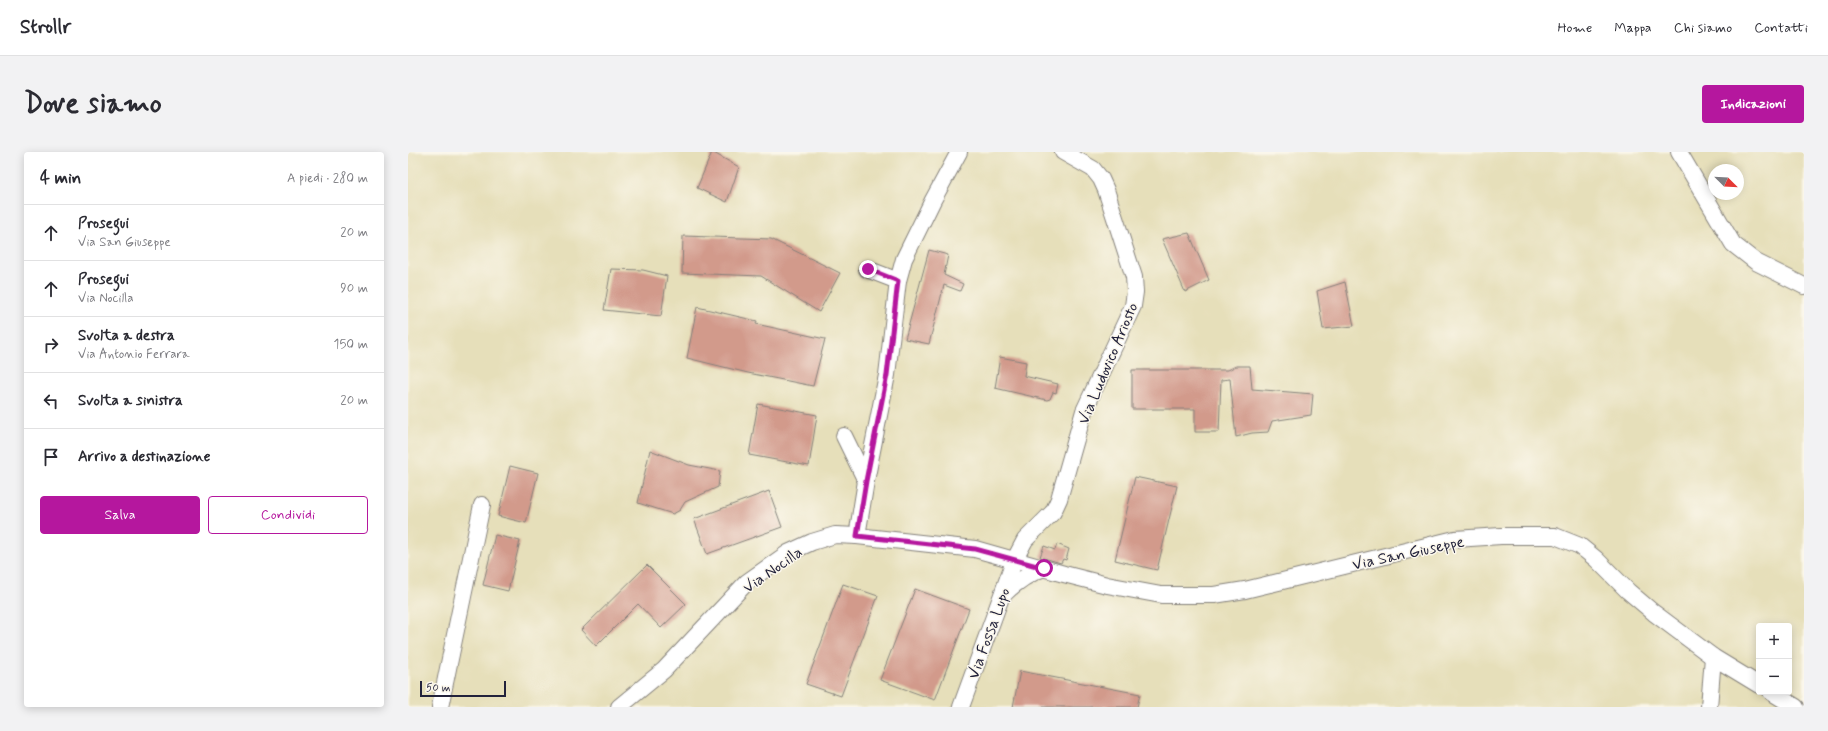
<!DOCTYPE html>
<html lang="it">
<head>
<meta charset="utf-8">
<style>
  :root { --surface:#fff; --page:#f2f2f3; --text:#2b2b33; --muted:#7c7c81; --line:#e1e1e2; --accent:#b5179e }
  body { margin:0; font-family:Mynerve,sans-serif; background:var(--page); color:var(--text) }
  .controls { position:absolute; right:12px; bottom:12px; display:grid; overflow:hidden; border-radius:4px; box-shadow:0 2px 10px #0003 }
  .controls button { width:36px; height:36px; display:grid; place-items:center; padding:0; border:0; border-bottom:1px solid var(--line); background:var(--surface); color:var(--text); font:20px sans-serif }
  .compass { position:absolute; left:1300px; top:12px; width:36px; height:36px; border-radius:50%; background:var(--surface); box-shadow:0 2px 10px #0003; rotate:114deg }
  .scale { position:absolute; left:12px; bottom:10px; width:86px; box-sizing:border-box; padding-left:4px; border:2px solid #22223b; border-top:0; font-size:11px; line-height:14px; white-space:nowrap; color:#22223b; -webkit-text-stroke:3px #fbf7ec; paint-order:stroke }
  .stop { position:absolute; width:12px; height:12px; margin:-9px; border:3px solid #b5179e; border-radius:50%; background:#fff }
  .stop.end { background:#b5179e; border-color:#fff; box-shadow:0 1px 4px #0008 }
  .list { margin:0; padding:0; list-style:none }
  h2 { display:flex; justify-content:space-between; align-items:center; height:52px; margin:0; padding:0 16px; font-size:17px }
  h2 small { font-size:13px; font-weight:400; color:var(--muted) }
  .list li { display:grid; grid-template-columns:26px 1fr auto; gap:12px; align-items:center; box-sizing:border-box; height:56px; padding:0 16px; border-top:1px solid var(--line) }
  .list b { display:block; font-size:15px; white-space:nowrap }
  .list p { margin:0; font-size:13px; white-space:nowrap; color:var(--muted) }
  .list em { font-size:13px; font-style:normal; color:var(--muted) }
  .actions { display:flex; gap:8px; padding:12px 16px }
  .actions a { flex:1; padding:9px 0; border:1px solid var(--accent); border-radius:4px; text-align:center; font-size:14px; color:var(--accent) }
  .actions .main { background:var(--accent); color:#fff }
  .icon { flex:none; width:22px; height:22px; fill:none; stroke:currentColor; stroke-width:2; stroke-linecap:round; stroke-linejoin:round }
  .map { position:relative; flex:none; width:1396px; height:555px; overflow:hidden; border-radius:4px }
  header { display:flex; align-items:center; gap:24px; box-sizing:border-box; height:56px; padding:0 20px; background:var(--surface); border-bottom:1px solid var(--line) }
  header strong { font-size:19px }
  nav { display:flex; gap:22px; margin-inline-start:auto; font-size:14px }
  .intro { display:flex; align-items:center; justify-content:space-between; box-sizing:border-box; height:96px; padding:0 24px }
  h1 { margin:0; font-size:28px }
  .button { padding:10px 18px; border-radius:4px; background:var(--accent); color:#fff; font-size:14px; font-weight:700 }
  main { display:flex; gap:24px; padding:0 24px }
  aside { flex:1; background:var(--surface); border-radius:4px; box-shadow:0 2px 10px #0003 }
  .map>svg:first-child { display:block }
  .building { fill:#d29a8b }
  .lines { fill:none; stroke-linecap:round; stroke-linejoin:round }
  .minor-casing { stroke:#84807a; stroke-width:18 }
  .minor { stroke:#fff; stroke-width:16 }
  .route { stroke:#b5179e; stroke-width:5 }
  .labels { text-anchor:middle; stroke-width:3; stroke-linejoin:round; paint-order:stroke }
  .street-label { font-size:16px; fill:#22223b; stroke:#fbf7ec }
</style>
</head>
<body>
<header>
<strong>Strollr</strong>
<nav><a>Home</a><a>Mappa</a><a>Chi siamo</a><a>Contatti</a></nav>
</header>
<div class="intro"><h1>Dove siamo</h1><a class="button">Indicazioni</a></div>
<main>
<aside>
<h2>4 min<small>A piedi · 280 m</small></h2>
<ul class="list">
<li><svg class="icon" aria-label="ahead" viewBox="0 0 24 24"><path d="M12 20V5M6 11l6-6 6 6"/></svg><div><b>Prosegui</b><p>Via San Giuseppe</p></div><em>20 m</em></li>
<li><svg class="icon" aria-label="ahead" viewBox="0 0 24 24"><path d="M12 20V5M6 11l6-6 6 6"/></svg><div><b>Prosegui</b><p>Via Nocilla</p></div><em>90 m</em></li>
<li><svg class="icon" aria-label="right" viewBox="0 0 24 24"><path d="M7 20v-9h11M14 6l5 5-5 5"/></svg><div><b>Svolta a destra</b><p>Via Antonio Ferrara</p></div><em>150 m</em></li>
<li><svg class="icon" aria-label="left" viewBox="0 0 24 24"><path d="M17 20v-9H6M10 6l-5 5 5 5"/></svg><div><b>Svolta a sinistra</b></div><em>20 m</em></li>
<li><svg class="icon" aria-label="arrive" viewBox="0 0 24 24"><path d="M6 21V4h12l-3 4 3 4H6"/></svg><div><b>Arrivo a destinazione</b></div></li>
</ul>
<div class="actions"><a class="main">Salva</a><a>Condividi</a></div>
</aside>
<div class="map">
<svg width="1396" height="555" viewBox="0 0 1396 555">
  <rect width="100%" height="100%" fill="#fbf7ec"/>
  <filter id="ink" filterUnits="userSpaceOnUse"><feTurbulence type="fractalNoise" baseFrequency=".025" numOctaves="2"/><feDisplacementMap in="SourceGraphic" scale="8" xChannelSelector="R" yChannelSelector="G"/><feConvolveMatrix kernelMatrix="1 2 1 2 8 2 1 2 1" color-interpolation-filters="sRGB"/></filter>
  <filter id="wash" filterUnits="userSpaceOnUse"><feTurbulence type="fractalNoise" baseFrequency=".012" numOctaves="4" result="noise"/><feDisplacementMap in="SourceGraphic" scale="16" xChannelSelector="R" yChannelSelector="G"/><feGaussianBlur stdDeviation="0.9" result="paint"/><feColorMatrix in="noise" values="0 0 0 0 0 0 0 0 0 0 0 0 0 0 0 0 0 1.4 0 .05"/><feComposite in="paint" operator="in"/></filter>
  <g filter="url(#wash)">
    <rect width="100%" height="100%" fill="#e6dfba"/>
    <g id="blocks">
      <!-- building -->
      <g class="building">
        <path d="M304,0L331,15L319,50L289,36Z"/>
        <path d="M781,81L801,128L777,140L754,87Z"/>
        <path d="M275,84L363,87L432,121L411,160L353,124L274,121Z"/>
        <path d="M521,98L540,103L536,123L555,132L552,139L536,133L521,192L497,187Z"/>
        <path d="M203,117L235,118L259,124L253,164L196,158Z"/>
        <path d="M937,130L946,174L915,177L909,139Z"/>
        <path d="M289,155L349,169L348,172L417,187L405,234L340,221L279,206Z"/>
        <path d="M592,205L618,210L616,224L650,232L648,241L645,240L642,247L639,248L587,236Z"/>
        <path d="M828,214H842L844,237L905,242L903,263L864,269L860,280L844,281L828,285L822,227L813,228L811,280H787V257H724V218H820Z"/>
        <path d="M350,252L409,263L401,314L341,303Z"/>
        <path d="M242,298L281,313L312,319L310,335L277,350L272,358L265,362L230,351Z"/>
        <path d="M102,314L130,321L118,371L90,364Z"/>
        <path d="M727,325L769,334L749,418L707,408Z"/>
        <path d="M361,339L374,375L299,402L286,367Z"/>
        <path d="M87,383L112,389L100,439L75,433Z"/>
        <path d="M649,392L661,397L658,408L655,407L653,411L632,405L636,394L647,398Z"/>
        <path d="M239,413L278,452L253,476L230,452L188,494L173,478Z"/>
        <path d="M435,432L470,444L433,544L398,532Z"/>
        <path d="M507,437L561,457L527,548L472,528Z"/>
        <path d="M612,519L732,542L729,555H605Z"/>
      </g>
    </g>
  </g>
  <g filter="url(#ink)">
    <use href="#blocks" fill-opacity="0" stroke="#84807a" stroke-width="1"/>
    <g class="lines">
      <defs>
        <g id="minor">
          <path d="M1271,0L1325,92L1348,110L1396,134"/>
          <path d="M459,117L490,129"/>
          <path d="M436,284L458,329"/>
          <path d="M449,384L458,329L479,223L490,129L496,107L525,48L551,0"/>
          <path d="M595,443C607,431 619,422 636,416"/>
          <path d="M1363,540L1388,555"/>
          <path d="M32,555L74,353"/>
          <path d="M211,555L256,518L339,430L380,401L404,390L427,383L449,384L567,397L656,422L699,433L753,443H806L837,438L1047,387L1093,384H1147L1172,394L1188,407L1220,439L1246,461L1305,505L1351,533"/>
          <path d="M553,555L607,407L617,388L645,360L651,347L676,259L725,154L727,140L726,125L698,38L693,27L685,17L655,0"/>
          <path d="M1301,555L1305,505"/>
        </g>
      </defs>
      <!-- minor casing -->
      <use href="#minor" class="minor-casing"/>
      <!-- minor -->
      <use href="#minor" class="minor"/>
    </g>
  </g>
  <g class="lines" filter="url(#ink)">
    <!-- route -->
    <path class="route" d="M460,117L490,129L479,223L458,329L449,384L567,397L636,416"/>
  </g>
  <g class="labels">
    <!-- street labels -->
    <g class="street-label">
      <text transform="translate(699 211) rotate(-67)" y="6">Via Ludovico Ariosto</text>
      <text transform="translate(1000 400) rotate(-12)" y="6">Via San Giuseppe</text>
      <text transform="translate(364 417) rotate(-35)" y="6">Via Nocilla</text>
      <text transform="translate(580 481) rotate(-70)" y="6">Via Fossa Lupo</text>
    </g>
  </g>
</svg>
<div class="controls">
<button>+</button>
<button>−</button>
</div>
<svg class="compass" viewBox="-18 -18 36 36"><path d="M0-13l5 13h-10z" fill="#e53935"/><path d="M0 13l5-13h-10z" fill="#7c7c81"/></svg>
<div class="scale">50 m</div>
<div class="stop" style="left:636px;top:416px"></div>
<div class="stop end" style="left:460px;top:117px"></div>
</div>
</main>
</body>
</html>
